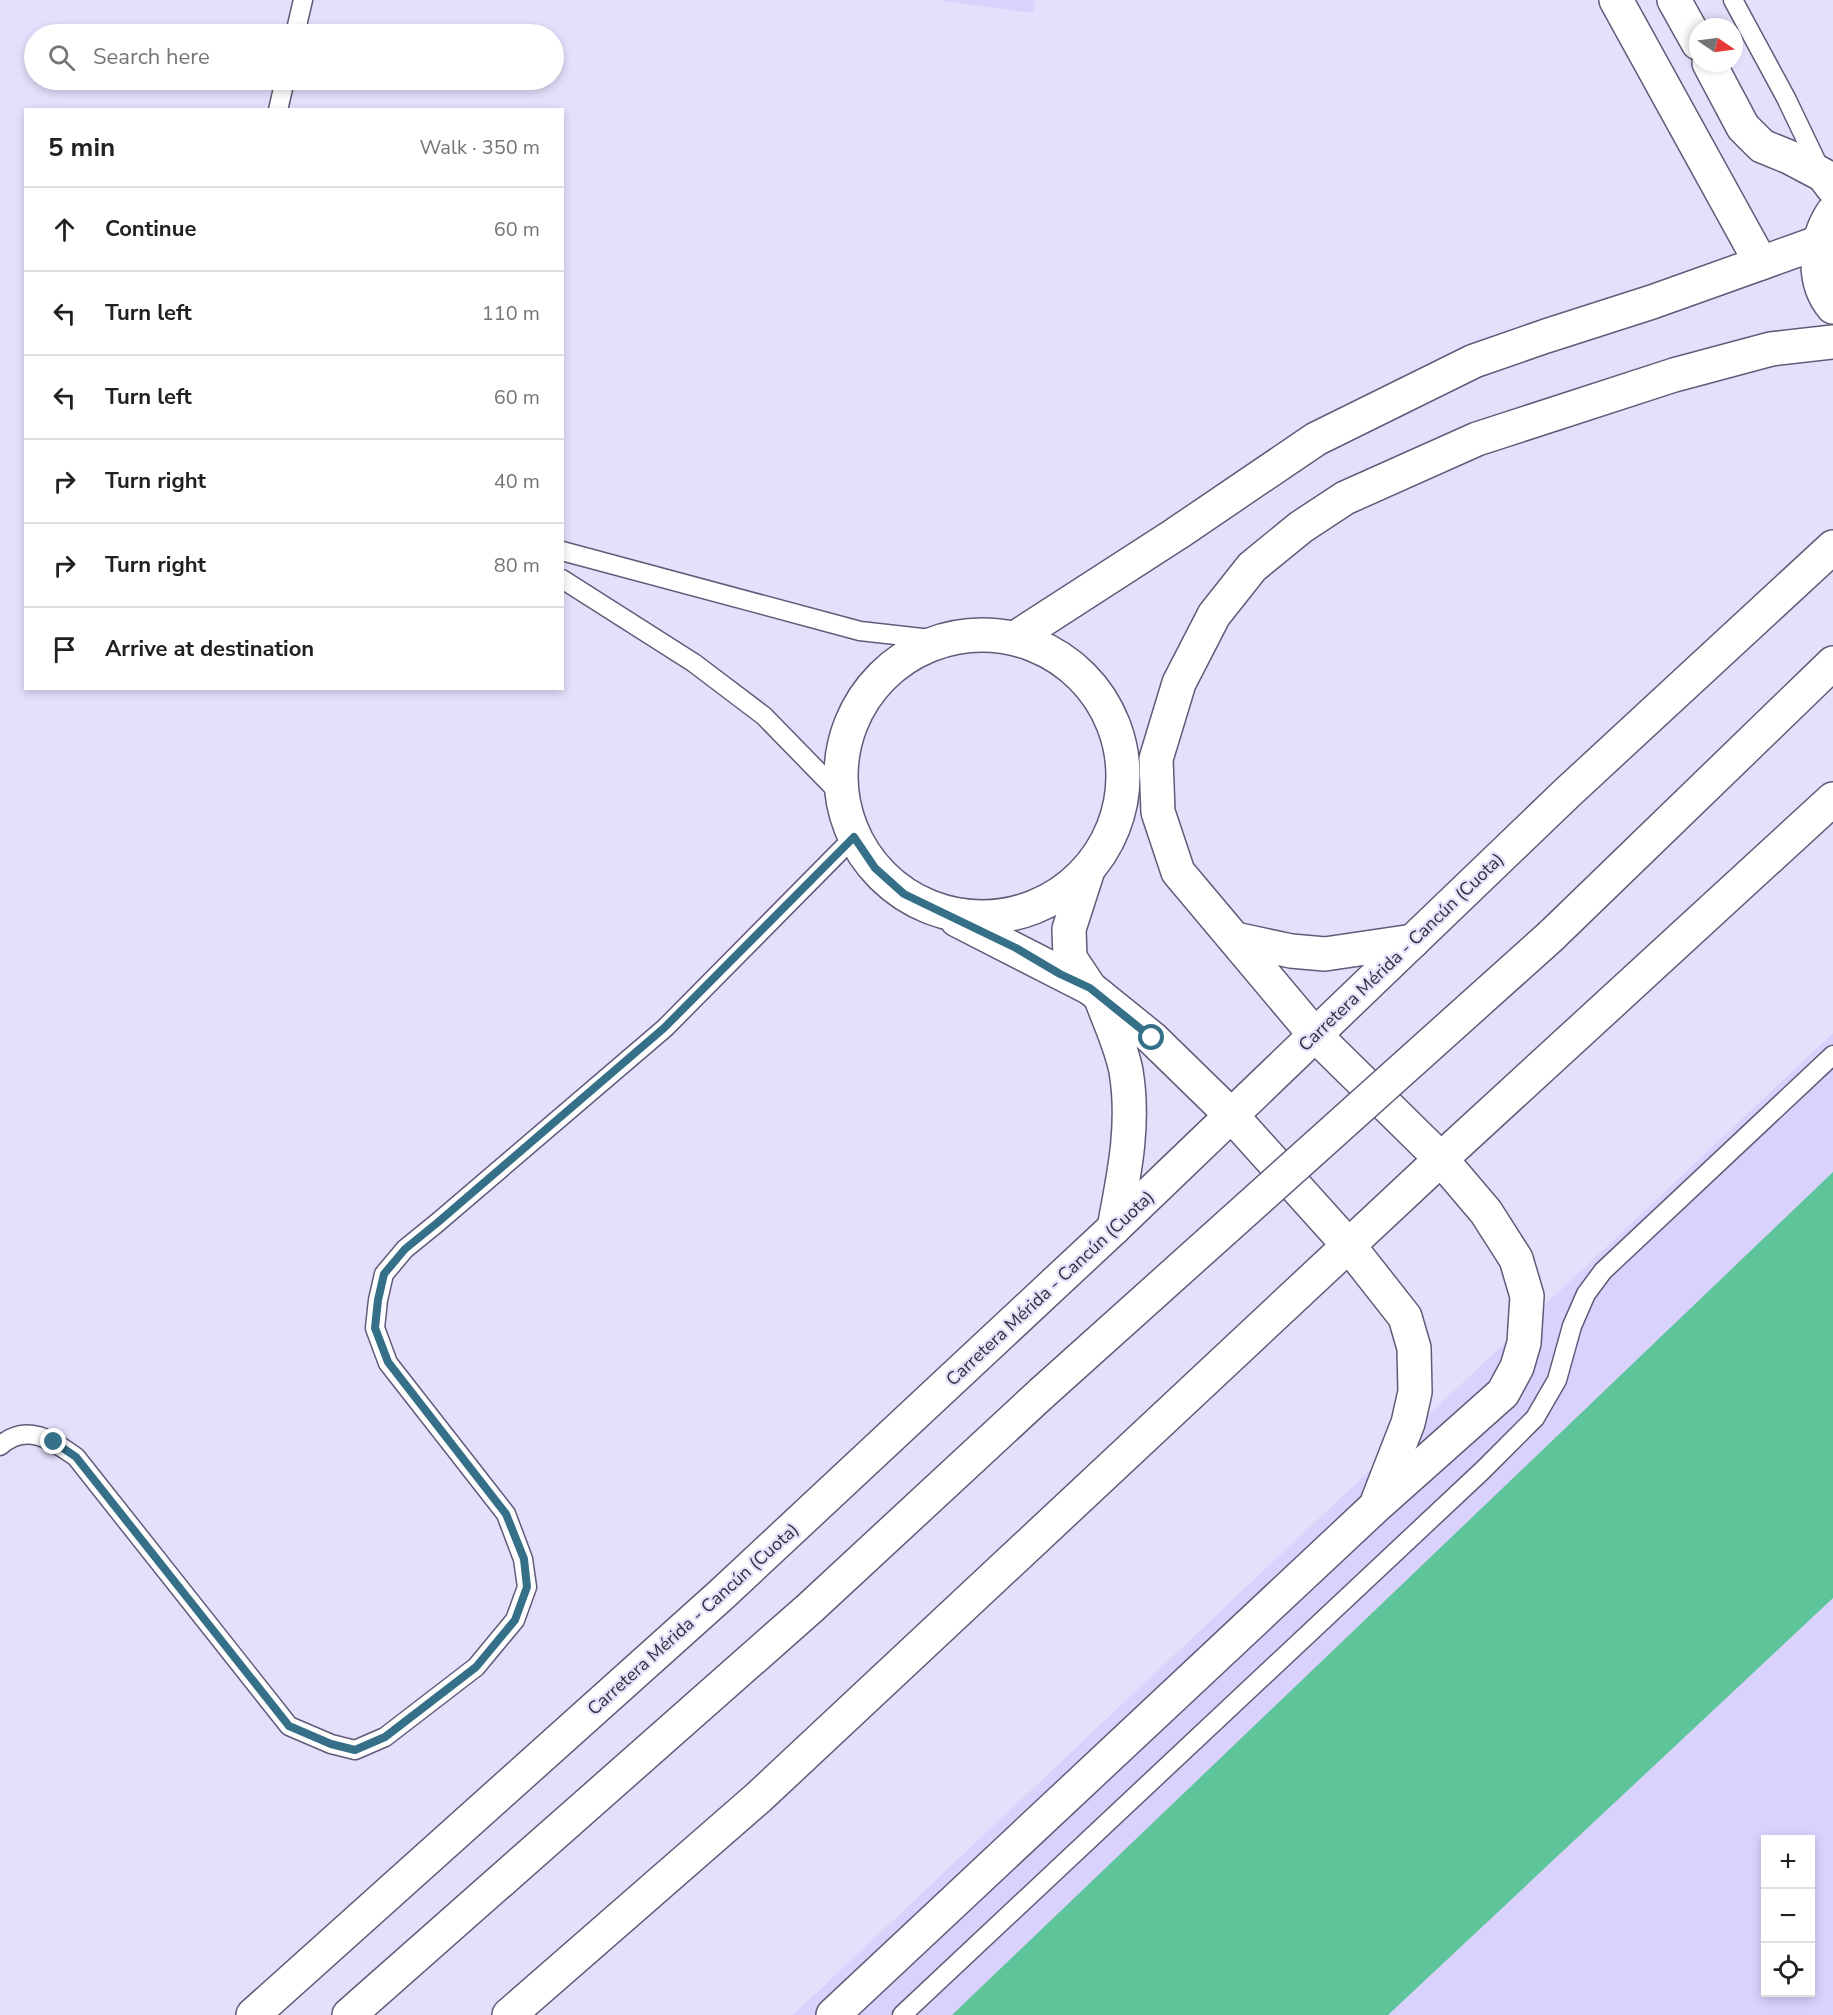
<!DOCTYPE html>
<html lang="en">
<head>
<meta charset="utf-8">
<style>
  :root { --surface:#fff; --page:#f2f2f2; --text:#202124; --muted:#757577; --line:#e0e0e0 }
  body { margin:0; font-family:"Nunito Sans",sans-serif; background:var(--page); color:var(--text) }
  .controls { position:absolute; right:18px; bottom:18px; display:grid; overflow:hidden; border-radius:0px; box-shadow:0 3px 9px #0003 }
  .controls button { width:54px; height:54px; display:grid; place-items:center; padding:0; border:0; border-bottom:2px solid var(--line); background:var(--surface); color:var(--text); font:30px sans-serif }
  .compass { position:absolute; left:1689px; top:18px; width:54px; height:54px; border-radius:50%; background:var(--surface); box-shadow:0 3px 9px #0003; rotate:103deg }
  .stop { position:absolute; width:18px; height:18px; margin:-14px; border:4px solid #357088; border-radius:50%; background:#fff }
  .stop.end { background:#357088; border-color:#fff; box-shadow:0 2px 6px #0008 }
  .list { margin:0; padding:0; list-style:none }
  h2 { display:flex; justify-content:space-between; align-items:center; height:78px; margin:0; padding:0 24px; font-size:26px }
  h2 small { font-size:20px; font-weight:400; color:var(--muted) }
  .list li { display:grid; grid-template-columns:39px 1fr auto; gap:18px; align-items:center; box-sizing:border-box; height:84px; padding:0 24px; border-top:2px solid var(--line) }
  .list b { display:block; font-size:22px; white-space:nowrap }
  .list em { font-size:20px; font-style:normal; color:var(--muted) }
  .icon { flex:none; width:33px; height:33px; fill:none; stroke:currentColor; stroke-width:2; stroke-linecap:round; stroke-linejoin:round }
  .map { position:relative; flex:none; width:1833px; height:2015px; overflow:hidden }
  .search { position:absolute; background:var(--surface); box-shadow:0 3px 9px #0003; left:24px; top:24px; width:540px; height:66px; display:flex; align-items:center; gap:15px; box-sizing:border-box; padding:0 21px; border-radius:33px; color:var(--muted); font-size:22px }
  .panel { position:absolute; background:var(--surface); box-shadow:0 3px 9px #0003; left:24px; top:108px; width:540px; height:582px; border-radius:0px }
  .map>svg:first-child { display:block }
  .built { fill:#d9d2fc; fill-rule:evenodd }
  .forest { fill:#5ec499 }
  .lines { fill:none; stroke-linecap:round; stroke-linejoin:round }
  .lane-casing { stroke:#615b79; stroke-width:21 }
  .street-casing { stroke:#615b79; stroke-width:36 }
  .secondary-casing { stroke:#615b79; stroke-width:36 }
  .highway-casing { stroke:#615b79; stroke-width:36 }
  .lane { stroke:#fff; stroke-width:18 }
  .street { stroke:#fff; stroke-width:33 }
  .secondary { stroke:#fff; stroke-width:33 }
  .highway { stroke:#fff; stroke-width:33 }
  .highway-bridge-casing { stroke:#615b79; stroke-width:36; stroke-linecap:butt }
  .highway-bridge { stroke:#fff; stroke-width:33 }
  .route { stroke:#357088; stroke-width:8 }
  .labels { text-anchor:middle; stroke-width:4.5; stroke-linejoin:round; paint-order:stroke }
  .street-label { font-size:18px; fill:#32303d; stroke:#e4dffb }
</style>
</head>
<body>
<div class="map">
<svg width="1833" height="2015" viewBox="0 0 1833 2015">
  <rect width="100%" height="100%" fill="#e4dffb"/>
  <!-- built -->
  <g class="built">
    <path d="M937,0H1035L1033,13Z"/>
    <path d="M1833,1033V2015H793ZM1766,1840H1810V1992H1766Z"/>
  </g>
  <!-- forest -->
  <path class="forest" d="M1833,1172V1598L1388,2015H952Z"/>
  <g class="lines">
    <defs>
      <g id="lane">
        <path d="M1733,0L1786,98L1821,171"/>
        <path d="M295,34L303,0"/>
        <path d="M278,110L285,80"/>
        <path d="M562,551L860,631L940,640"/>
        <path d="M562,579L694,663L764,716L843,797"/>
        <path d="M0,1446C26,1422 52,1440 76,1457L289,1726L331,1744L355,1750L385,1737L476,1667L515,1620L527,1587L523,1559L506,1514L388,1363L375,1328L378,1300L384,1274L405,1249L437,1223L665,1028L854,837"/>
        <path d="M902,2015L1483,1470L1535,1418L1557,1380L1572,1326L1586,1294L1603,1271L1833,1055"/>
      </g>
      <g id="street">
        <path d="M1350,1247L1405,1317L1414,1348L1415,1392L1408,1423L1378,1500"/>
        <path d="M833,2015L1375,1507L1503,1393L1517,1367L1524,1343L1527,1296L1516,1259L1486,1212L1441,1159"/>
      </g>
      <g id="secondary">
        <path d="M1616,0L1761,263"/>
        <path d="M1674,0L1698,43"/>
        <path d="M1709,63L1743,127L1762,146L1789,157L1823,175L1833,188"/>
        <path d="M1833,212C1815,238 1811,281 1833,307"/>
        <circle cx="982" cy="776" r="141"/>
        <path d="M1015,638L1176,534L1316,439L1474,361L1546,336L1652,302L1820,242"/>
        <path d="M1088,870L1069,929L1070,958L1090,988L1152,1038L1232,1116L1350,1247"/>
        <path d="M957,920L1090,988"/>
        <path d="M1441,1159L1315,1035L1178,872L1158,812L1156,759L1179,683L1214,615L1252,567L1301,527L1345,498L1477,439L1674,375L1771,349L1833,342"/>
      </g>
      <g id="highway">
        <path d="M1551,936L1833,663"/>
        <path d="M1235,939L1291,951L1325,954L1413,941"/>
        <path d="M1100,996C1109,1021 1121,1045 1126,1071C1135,1125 1124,1175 1114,1228"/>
        <path d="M253,2015L721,1595L1114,1228L1567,793L1833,547"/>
        <path d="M349,2015L810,1608L1042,1393"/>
        <path d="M509,2015L759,1797L1441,1159L1833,799"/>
      </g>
    </defs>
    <!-- lane casing -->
    <use href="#lane" class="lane-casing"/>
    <!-- street casing -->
    <use href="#street" class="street-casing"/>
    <!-- secondary casing -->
    <use href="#secondary" class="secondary-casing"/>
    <!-- highway casing -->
    <use href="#highway" class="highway-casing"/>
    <!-- lane -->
    <use href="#lane" class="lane"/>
    <!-- street -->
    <use href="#street" class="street"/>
    <!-- secondary -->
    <use href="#secondary" class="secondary"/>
    <!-- highway -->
    <use href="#highway" class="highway"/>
    <defs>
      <path id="highway-bridge" d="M1042,1393L1551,936"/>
    </defs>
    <!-- highway-bridge casing -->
    <use href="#highway-bridge" class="highway-bridge-casing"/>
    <!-- highway-bridge -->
    <use href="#highway-bridge" class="highway-bridge"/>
  </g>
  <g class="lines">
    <!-- route -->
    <path class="route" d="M54,1442L76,1457L289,1726L331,1744L355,1750L385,1737L476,1667L515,1620L527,1587L524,1559L506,1514L388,1362L375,1328L378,1300L384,1274L405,1249L437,1223L664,1028L854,837L875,868L904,894L1016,948L1060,974L1090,988L1152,1038"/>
  </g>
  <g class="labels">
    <!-- street labels -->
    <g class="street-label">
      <text transform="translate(1401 952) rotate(-44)" y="6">Carretera Mérida - Cancún (Cuota)</text>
      <text transform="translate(1050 1288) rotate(-43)" y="6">Carretera Mérida - Cancún (Cuota)</text>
      <text transform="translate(693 1619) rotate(-42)" y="6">Carretera Mérida - Cancún (Cuota)</text>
    </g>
  </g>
</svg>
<div class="controls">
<button>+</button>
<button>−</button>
<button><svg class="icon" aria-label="locate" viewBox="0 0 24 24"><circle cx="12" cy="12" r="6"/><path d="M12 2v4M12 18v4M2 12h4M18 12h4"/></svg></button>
</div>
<svg class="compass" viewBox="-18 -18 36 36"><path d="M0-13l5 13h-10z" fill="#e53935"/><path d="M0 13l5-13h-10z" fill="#757577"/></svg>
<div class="stop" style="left:1152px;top:1038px"></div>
<div class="stop end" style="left:54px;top:1442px"></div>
<div class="search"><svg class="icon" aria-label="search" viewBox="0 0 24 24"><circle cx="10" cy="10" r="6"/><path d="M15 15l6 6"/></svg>Search here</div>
<section class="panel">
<h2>5 min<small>Walk · 350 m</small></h2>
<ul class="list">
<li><svg class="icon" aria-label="ahead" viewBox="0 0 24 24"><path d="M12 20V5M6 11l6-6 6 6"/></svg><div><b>Continue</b></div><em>60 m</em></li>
<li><svg class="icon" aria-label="left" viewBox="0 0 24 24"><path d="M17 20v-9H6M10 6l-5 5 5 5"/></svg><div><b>Turn left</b></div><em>110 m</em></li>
<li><svg class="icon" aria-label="left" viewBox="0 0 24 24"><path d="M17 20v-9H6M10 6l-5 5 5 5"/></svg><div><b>Turn left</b></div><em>60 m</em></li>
<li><svg class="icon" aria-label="right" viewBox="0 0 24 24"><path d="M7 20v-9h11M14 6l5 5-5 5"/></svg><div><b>Turn right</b></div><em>40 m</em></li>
<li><svg class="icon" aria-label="right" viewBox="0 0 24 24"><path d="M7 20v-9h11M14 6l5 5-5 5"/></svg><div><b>Turn right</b></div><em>80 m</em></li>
<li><svg class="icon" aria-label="arrive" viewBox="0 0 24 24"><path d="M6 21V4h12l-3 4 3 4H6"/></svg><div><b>Arrive at destination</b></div></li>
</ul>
</section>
</div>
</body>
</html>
